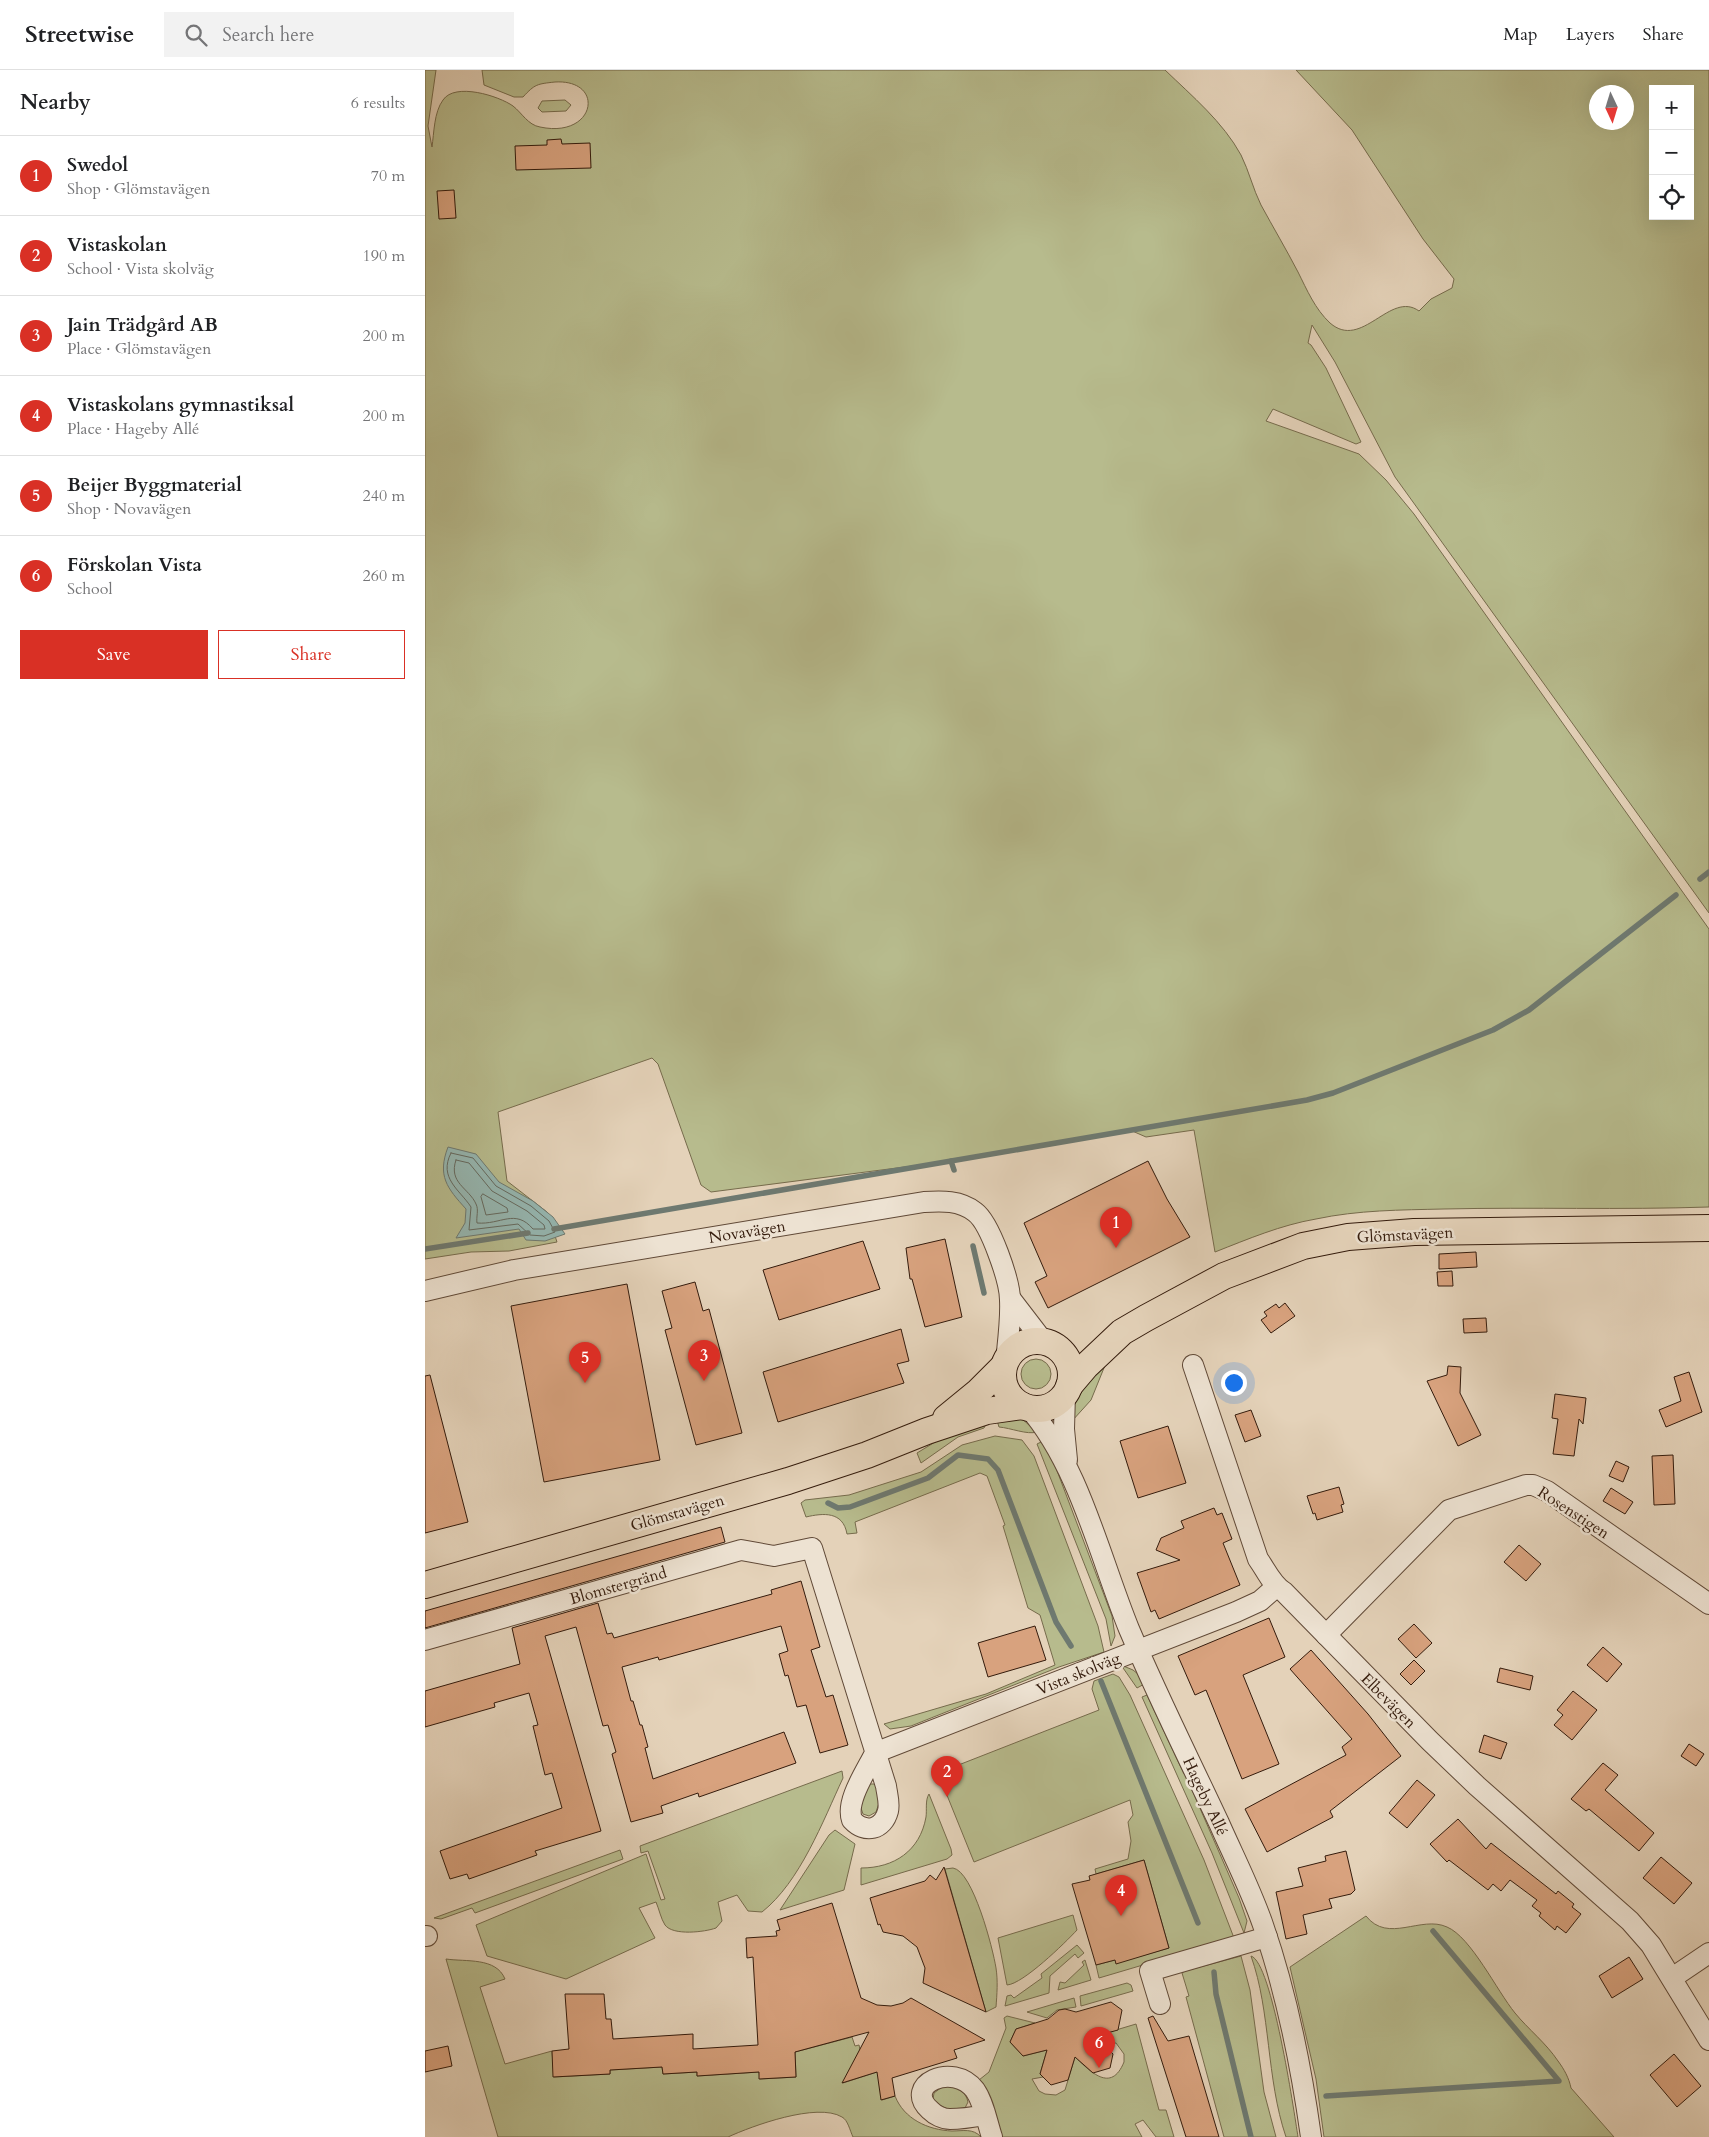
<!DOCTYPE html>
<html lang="en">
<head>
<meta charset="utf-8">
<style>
  :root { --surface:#fff; --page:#f2f2f2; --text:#202124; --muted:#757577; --line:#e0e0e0; --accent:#d93025 }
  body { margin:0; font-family:Cardo,serif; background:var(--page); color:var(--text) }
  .controls { position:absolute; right:15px; top:15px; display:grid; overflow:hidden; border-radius:0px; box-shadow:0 5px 20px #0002 }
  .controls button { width:45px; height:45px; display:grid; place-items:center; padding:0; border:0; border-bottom:1px solid var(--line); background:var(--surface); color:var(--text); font:25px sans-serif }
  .compass { position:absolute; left:1164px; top:15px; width:45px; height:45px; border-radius:50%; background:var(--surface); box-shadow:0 5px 20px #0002; rotate:176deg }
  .you { position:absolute; left:808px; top:1312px; width:18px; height:18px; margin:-12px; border:4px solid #fff; border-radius:50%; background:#1a73e8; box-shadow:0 0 0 8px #1a73e833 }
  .badge { display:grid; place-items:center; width:32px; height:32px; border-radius:50%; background:var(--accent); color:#fff; font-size:16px; font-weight:700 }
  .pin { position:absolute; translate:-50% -41px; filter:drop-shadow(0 1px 2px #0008) }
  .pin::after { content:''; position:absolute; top:26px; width:18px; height:15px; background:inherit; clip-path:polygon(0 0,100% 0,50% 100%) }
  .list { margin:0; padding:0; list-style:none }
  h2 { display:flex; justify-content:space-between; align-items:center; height:65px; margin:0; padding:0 20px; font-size:21px }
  h2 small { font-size:16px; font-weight:400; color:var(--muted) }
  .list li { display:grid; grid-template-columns:32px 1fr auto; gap:15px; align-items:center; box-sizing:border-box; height:80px; padding:0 20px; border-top:1px solid var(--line) }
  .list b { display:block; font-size:19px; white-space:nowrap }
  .list p { margin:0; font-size:16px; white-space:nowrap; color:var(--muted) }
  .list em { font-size:16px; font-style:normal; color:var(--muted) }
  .actions { display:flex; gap:10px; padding:15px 20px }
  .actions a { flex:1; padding:11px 0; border:1px solid var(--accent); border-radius:0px; text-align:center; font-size:18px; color:var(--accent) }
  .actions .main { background:var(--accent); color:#fff }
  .icon { flex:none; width:28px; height:28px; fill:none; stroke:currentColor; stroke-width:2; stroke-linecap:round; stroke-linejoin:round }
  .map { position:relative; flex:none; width:1284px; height:2067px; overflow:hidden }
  header { display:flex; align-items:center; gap:30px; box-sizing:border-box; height:70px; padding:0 25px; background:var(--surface); border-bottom:1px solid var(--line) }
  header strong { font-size:24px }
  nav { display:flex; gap:28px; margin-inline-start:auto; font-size:18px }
  .search { width:350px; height:45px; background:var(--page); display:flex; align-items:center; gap:12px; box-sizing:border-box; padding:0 18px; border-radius:0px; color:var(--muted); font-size:19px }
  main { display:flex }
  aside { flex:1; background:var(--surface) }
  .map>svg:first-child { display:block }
  .green { fill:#b7bb8d; stroke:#766b4c; fill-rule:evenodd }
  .water { fill:#95b7b2; stroke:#6e7970 }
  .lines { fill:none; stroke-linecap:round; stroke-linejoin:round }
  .shore { stroke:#64695f; stroke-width:1 }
  .stream { stroke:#6e7970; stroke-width:5.5 }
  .building { fill:#d8a27e; stroke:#341b0c }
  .minor-casing { stroke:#604937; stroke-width:22 }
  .major-casing { stroke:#341b0c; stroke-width:28 }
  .minor { stroke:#ede2d2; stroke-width:20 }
  .major { stroke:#e4d2b9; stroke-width:26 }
  .labels { text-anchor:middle; stroke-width:5; stroke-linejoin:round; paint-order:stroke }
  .street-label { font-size:16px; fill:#341b0c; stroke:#ede2d2 }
</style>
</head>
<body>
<header>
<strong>Streetwise</strong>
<div class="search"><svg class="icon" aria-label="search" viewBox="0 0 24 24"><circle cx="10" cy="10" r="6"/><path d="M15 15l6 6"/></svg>Search here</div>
<nav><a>Map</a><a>Layers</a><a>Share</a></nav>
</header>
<main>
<aside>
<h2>Nearby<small>6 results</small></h2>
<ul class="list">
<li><span class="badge">1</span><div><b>Swedol</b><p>Shop · Glömstavägen</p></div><em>70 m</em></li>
<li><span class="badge">2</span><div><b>Vistaskolan</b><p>School · Vista skolväg</p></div><em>190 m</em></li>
<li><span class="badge">3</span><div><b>Jain Trädgård AB</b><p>Place · Glömstavägen</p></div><em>200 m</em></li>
<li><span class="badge">4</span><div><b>Vistaskolans gymnastiksal</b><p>Place · Hageby Allé</p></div><em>200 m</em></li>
<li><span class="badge">5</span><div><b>Beijer Byggmaterial</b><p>Shop · Novavägen</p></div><em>240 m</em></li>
<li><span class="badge">6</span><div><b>Förskolan Vista</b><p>School</p></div><em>260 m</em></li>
</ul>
<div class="actions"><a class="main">Save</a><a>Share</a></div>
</aside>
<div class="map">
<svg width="1284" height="2067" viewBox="0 0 1284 2067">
  <rect width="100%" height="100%" fill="#e4d2b9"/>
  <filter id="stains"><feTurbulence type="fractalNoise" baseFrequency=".004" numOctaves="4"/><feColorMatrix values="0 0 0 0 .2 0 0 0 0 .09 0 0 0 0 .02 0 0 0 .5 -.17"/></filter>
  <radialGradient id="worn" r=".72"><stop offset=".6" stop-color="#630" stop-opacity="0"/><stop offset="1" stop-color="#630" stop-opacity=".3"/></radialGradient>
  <!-- green -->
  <g class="green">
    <path d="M0,0H11L3,56L7,77C9,63 9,42 18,30C30,12 74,26 88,36C97,43 103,55 115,57C171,69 181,9 130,12C112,14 110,14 98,27H89L59,15L57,0H740C767,26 798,52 816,85C824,101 828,119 836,135C848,157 861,179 873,202C882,220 890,239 905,253C937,281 965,220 994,241L1006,229L1027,218L1029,209L998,169L927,60L871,0H1284V843L970,407L910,292L887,255L883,273L886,275L901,298L936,372L931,374L848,339L841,351L934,384L961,410L989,444L1284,859V1137C1196,1140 1107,1137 1019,1139C976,1140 933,1140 891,1149C856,1155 823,1169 790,1182L769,1060L721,1067L705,1060L526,1091L286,1122L276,1115L233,994L227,988L73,1042L82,1111L122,1142L132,1172L84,1181L46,1182L0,1189ZM1228,19H1265V146H1228ZM1172,22H1202V52H1172Z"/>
    <path d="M140,30L146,35L141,41L117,42L113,38L117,31Z"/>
    <path d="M683,1288L666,1330L647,1351L651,1323Z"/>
    <circle cx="611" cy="1304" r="15"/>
    <path d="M571,1347L596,1348L612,1362C602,1365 586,1358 574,1357Z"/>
    <path d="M561,1354L559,1358L533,1367L496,1393L492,1383L515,1369Z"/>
    <path d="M570,1366L597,1370L609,1386L673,1556L679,1582L634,1597L486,1656L465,1659L459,1654L561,1624L630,1595L615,1545L603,1538L578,1456L580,1455L562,1406L555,1403L430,1452L432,1463L422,1464C418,1441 398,1443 381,1447L376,1433L380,1430L424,1425L496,1402L537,1375Z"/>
    <path d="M618,1371L631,1398L687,1546L690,1566L686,1576L681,1549L612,1374Z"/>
    <path d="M696,1595L708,1600L723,1612L712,1618Z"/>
    <path d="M688,1604L694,1607L705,1625L779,1790L809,1868L674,1908L671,1895L690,1890L691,1893L744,1878L719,1790L671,1804L670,1799L703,1789L706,1771L703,1752L708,1745L705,1730L549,1792L513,1703L674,1640L667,1619L669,1611Z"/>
    <path d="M722,1625L759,1704L763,1702L764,1713L814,1828L822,1851L819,1863L787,1783L717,1627Z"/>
    <path d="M417,1701L418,1708C398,1751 375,1812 337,1842L323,1841L312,1825L293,1832L297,1851L291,1858C280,1862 248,1866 240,1855C236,1849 234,1839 231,1832L214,1838L230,1868L141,1909L62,1886L51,1855L221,1784L236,1830L240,1829L223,1781L216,1783L215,1776Z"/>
    <path d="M444,1714H450L455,1730L451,1742L444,1746L438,1744L435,1735Z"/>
    <path d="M504,1724L526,1779L527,1785L522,1789L436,1815V1798C469,1798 495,1781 501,1747C502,1740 500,1730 504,1724Z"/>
    <path d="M410,1760L430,1774L419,1820L355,1840L404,1765Z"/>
    <path d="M195,1780L198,1789L50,1843L47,1838L16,1849L9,1848Z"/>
    <path d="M528,1798C548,1801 568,1879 571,1898C573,1911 572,1924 571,1937L561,1942L520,1799Z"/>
    <path d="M648,1845L652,1860C640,1873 598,1914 582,1915L573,1868Z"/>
    <path d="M941,1846C963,1874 996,1845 1022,1857C1046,1867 1072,1921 1090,1943C1103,1959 1121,1973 1133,1991C1139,1999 1144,2008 1146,2018L1189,2067H899L891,2009L865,1897Z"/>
    <path d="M652,1875L659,1883L653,1888L650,1884L625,1906L624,1923L580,1936L582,1926L586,1925L589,1928L617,1908L616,1904Z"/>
    <path d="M816,1886L825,1920L839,2022L851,2067H799L761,1927L764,1926L757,1903L760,1901Z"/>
    <path d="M826,1886C847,1892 869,2041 873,2067H861C841,2008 846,1942 826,1886Z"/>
    <path d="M21,1889C41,1892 71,1887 80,1909L55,1917L80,1994L127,1981L129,2007L185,2004V2000L237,1997L238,2004L272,2002V2006L334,2002L335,2009L371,2007L370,1982L427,1967L430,1976L434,1975L436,1984L418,2013L455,2001L457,2030L470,2026C479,2049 503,2060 527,2061C538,2061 548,2058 556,2067H428C425,2061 423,2050 417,2047C392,2032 327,2056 303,2067H73Z"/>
    <path d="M660,1890L666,1910L633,1920L635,1912L640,1913L659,1895L657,1892Z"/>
    <path d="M702,1913L706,1915L708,1921L656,1936L655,1926Z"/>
    <path d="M649,1928L651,1937L632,1940L622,1948L602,1942Z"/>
    <path d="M582,1946L610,1953L591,1959L585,1972L598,1986L622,1980L615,2004L618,2007L607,2009L614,2021L620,2024L631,2025L640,2020L650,1987C665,2001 686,2024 699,1992V1984L691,1973L678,1974L671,1966L711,1954L734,2040H741L749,2067H731L718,2050L710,2054L717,2067H573L554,2010L564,2002L581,1958L579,1948Z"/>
    <path d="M527,2016C535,2019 541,2023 543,2032L540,2038C527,2042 517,2039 508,2029L509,2023L517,2017Z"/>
  </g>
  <!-- water -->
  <path class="water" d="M23,1077L51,1084L74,1112L108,1131L128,1147L140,1164L120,1171L101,1170L94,1159L31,1168L40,1153L41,1139C22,1118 12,1106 23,1077Z"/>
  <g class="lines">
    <!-- shore -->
    <g class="shore">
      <path d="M26,1083L48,1088L71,1116L106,1136L124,1151L130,1162L119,1166L105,1165L93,1154L44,1160L46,1137C35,1120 13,1108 26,1083Z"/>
      <path d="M31,1090L44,1093L67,1121L102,1141L119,1155L120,1159H108C90,1138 76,1155 52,1153C51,1147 54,1140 51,1134C44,1118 23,1113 31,1090Z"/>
      <path d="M58,1124L82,1138L83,1142L61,1145L56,1127Z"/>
    </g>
    <!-- stream -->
    <g class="stream">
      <path d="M1275,809L1284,802"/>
      <path d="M526,1091L529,1100"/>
      <path d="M129,1159L882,1030L908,1023L1068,960L1104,940L1251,825"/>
      <path d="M548,1176L559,1223"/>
      <path d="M0,1179L103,1163"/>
      <path d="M403,1433L413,1438L425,1437L503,1408L533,1385L563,1389L573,1400L631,1552L646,1576"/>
      <path d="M676,1611L773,1853"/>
      <path d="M789,1902L791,1924L826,2067"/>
      <path d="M901,2026L1134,2011L1008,1861"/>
    </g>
  </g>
  <!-- building -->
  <g class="building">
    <path d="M136,69L137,74L165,73L166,98L91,100L90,76L122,75V70Z"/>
    <path d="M29,120L31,148L14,149L12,121Z"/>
    <path d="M723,1091L742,1129L765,1167L623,1238L610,1212L622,1206L599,1153Z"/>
    <path d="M520,1169L537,1247L500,1257L487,1209H485L481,1178Z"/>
    <path d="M438,1171L455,1219L354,1250L338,1200Z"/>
    <path d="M1051,1182L1052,1197L1014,1199V1184Z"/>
    <path d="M1027,1201L1028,1216H1013L1012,1202Z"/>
    <path d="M270,1212L278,1241L284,1239L317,1363L271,1375L240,1260L247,1258L237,1221Z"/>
    <path d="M202,1214L235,1390L119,1412L86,1236Z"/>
    <path d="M860,1233L870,1246L846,1263L836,1250L842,1246L839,1242L851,1234L854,1238Z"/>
    <path d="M1061,1248L1062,1262L1039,1263L1038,1249Z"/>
    <path d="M476,1259L484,1291L472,1294L479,1313L353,1352L338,1302Z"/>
    <path d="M1023,1296L1036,1297L1035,1323L1056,1365L1033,1376L1002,1311L1022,1305Z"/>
    <path d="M1264,1302L1277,1342L1241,1357L1234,1340L1256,1331L1249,1307Z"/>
    <path d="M5,1305L43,1452L0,1463V1306Z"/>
    <path d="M1130,1324L1161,1328L1158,1354L1154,1349L1149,1386L1128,1384L1133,1349L1127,1348Z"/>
    <path d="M826,1340L836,1366L820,1372L810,1345Z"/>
    <path d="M743,1356L761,1413L713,1428L695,1371Z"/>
    <path d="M1248,1385L1250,1434L1229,1435L1227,1386Z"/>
    <path d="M1191,1391L1204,1397L1198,1412L1184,1406Z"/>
    <path d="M914,1417L919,1434L916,1435L918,1442L892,1450L890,1443L888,1444L882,1426Z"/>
    <path d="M1186,1418L1208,1432L1200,1444L1178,1431Z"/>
    <path d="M789,1438L792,1445L797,1443L807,1469L798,1473L815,1515L734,1549L730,1540L726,1542L712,1503L755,1490L731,1480L736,1468L759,1458L756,1451Z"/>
    <path d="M296,1457L300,1472L0,1558V1541Z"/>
    <path d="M1094,1475L1116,1494L1101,1511L1079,1492Z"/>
    <path d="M376,1511L395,1577L386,1580L401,1627L408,1625L423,1675L395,1683L381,1635L372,1637L363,1605L360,1606L354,1584L363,1581L356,1556L234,1590L233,1587L197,1597L206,1631H208L215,1655H217L223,1677L220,1678L228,1709L359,1662L371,1693L274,1727L273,1723L236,1736L238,1743L206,1752L187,1684L191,1682L183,1655L178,1656L151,1557L120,1566L176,1761L110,1781L112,1785L44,1809L42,1804L25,1809L15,1781L137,1738L127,1703L120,1705L108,1656L113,1655L104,1623L69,1633L70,1637L0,1657V1621L95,1594L87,1558L173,1533L182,1564L187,1563L189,1568L347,1524L346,1520Z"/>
    <path d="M844,1548L860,1587L818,1605L854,1694L817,1709L781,1620L770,1625L753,1586Z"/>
    <path d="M989,1554L1007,1573L991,1588L973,1569Z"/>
    <path d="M610,1556L621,1590L563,1607L553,1573Z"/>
    <path d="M1178,1577L1197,1594L1182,1612L1162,1595Z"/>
    <path d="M886,1580L943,1644L976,1686L905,1741L908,1747L842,1782L820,1739L921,1685L917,1677L927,1669L865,1599Z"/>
    <path d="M989,1590L1000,1601L986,1615L975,1604Z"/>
    <path d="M1075,1598L1108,1606L1105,1620L1072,1612Z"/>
    <path d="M1148,1621L1172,1640L1147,1670L1129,1655L1138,1645L1132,1640Z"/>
    <path d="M1059,1665L1082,1673L1076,1689L1054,1682Z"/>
    <path d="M1264,1674L1279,1684L1271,1696L1256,1686Z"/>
    <path d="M1178,1693L1193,1705L1180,1720L1229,1763L1214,1781L1164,1739L1161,1741L1146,1729Z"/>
    <path d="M992,1710L1010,1725L982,1758L964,1743Z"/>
    <path d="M1033,1749L1061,1779L1066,1773L1131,1824L1133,1821L1149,1834L1147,1837L1156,1844L1141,1863L1132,1856L1130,1860L1114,1846L1116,1843L1107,1836L1112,1830L1085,1810L1076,1821L1068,1814L1063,1820L1024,1790L1022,1792L1005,1774Z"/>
    <path d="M921,1781L930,1820L926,1824L904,1829L907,1838L878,1845L882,1864L861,1869L851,1822L878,1816L873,1798L901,1791L900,1786Z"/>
    <path d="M1236,1787L1267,1813L1249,1834L1218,1808Z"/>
    <path d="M719,1790L744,1878L691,1894L690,1890L671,1895L647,1814L665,1810L664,1806Z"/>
    <path d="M519,1797L561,1942L498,1913L500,1898L492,1877L478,1866L458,1862L455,1854L453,1855L445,1828L500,1811L505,1805L511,1810Z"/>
    <path d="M407,1833L436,1928L452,1935L466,1936L478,1933L486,1928L560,1970L529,1980L532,1988L467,2008L470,2026L456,2030L452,2002L417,2013L444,1962L370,1982L371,2007L334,2009V2002L272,2006V2002L238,2004L237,1997L185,2000V2004L128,2007L127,1981L144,1979L140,1924H179L181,1949H186L188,1969L268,1964V1979L333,1975L328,1887L322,1888L321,1868L352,1866L351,1861L355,1860L352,1850Z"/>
    <path d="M1204,1887L1218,1909L1187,1928L1174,1906Z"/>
    <path d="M686,1932L697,1940L693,1960L671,1966L688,1984L685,1998L668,2003L650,1987L643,2010L626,2015L615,2004L622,1980L598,1986L585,1972L591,1959L623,1949L634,1940L640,1939L651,1942Z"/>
    <path d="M728,1946L743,1971L764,1966L794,2067H761L723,1948Z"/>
    <path d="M23,1976L27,1996L0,2002V1981Z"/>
    <path d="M1249,1984L1276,2016L1252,2037L1225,2005Z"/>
  </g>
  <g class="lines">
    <defs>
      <g id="minor">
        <path d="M0,1221L89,1200L499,1132C517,1131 535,1130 550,1142C565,1153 585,1211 585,1230C586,1250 583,1271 581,1291"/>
        <path d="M585,1228L618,1271"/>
        <path d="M768,1295L833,1489C841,1500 847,1515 859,1522L1005,1671L1052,1716L1205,1851L1226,1875L1284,1970"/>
        <path d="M640,1323L639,1359L642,1390"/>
        <path d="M603,1337C654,1395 675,1488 704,1559C732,1625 764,1689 794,1753C809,1787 826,1820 838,1855C862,1924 876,1995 886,2067"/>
        <path d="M901,1565L1024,1440L1101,1415H1108L1122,1421L1284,1534"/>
        <path d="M0,1570L316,1480L349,1486L387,1478L461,1716C462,1724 465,1733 463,1741C458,1760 440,1764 427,1750C420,1731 442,1700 450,1683"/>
        <path d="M452,1682L811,1542L835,1531L851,1517"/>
        <path d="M0,1866H2"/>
        <path d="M1247,1908L1284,1883"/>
        <path d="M735,1934L725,1901L842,1867"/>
        <path d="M560,2045C549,2047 537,2049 525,2049C518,2049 510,2045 505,2040C477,2015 528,1991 550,2020C559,2033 562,2052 567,2067"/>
      </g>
      <g id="major">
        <circle cx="612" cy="1305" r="34"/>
        <path d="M644,1316L661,1296L697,1262L721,1248L799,1206L878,1176L923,1167L989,1162L1284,1158"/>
        <path d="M521,1348L554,1321L578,1297"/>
        <path d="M0,1515L363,1411L442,1385L502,1361L562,1341L598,1336"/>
      </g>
    </defs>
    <!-- minor casing -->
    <use href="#minor" class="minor-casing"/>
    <!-- major casing -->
    <use href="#major" class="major-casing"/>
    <!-- minor -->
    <use href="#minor" class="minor"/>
    <!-- major -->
    <use href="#major" class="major"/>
  </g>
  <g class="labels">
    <!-- street labels -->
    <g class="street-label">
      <text transform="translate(322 1161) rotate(-9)" y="6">Novavägen</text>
      <text transform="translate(980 1164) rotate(-3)" y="6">Glömstavägen</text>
      <text transform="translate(252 1442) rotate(-16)" y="6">Glömstavägen</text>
      <text transform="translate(1149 1442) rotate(33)" y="6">Rosenstigen</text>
      <text transform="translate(193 1515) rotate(-16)" y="6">Blomstergränd</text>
      <text transform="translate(653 1603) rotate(-22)" y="6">Vista skolväg</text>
      <text transform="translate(964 1630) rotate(45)" y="6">Elbevägen</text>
      <text transform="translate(781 1726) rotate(65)" y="6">Hageby Allé</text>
    </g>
  </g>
  <rect width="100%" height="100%" filter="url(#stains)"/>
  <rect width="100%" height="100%" fill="url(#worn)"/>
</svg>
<div class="controls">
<button>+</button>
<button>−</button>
<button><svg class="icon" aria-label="locate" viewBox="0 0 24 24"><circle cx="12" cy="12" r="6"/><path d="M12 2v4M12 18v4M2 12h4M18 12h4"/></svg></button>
</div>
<svg class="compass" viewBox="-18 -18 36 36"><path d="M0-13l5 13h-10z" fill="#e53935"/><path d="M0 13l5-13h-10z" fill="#757577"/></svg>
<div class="you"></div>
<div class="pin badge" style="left:691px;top:1178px">1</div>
<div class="pin badge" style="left:522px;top:1727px">2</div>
<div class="pin badge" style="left:279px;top:1311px">3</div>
<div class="pin badge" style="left:696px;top:1846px">4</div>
<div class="pin badge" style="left:160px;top:1313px">5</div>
<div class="pin badge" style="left:674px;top:1998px">6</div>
</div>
</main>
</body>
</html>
